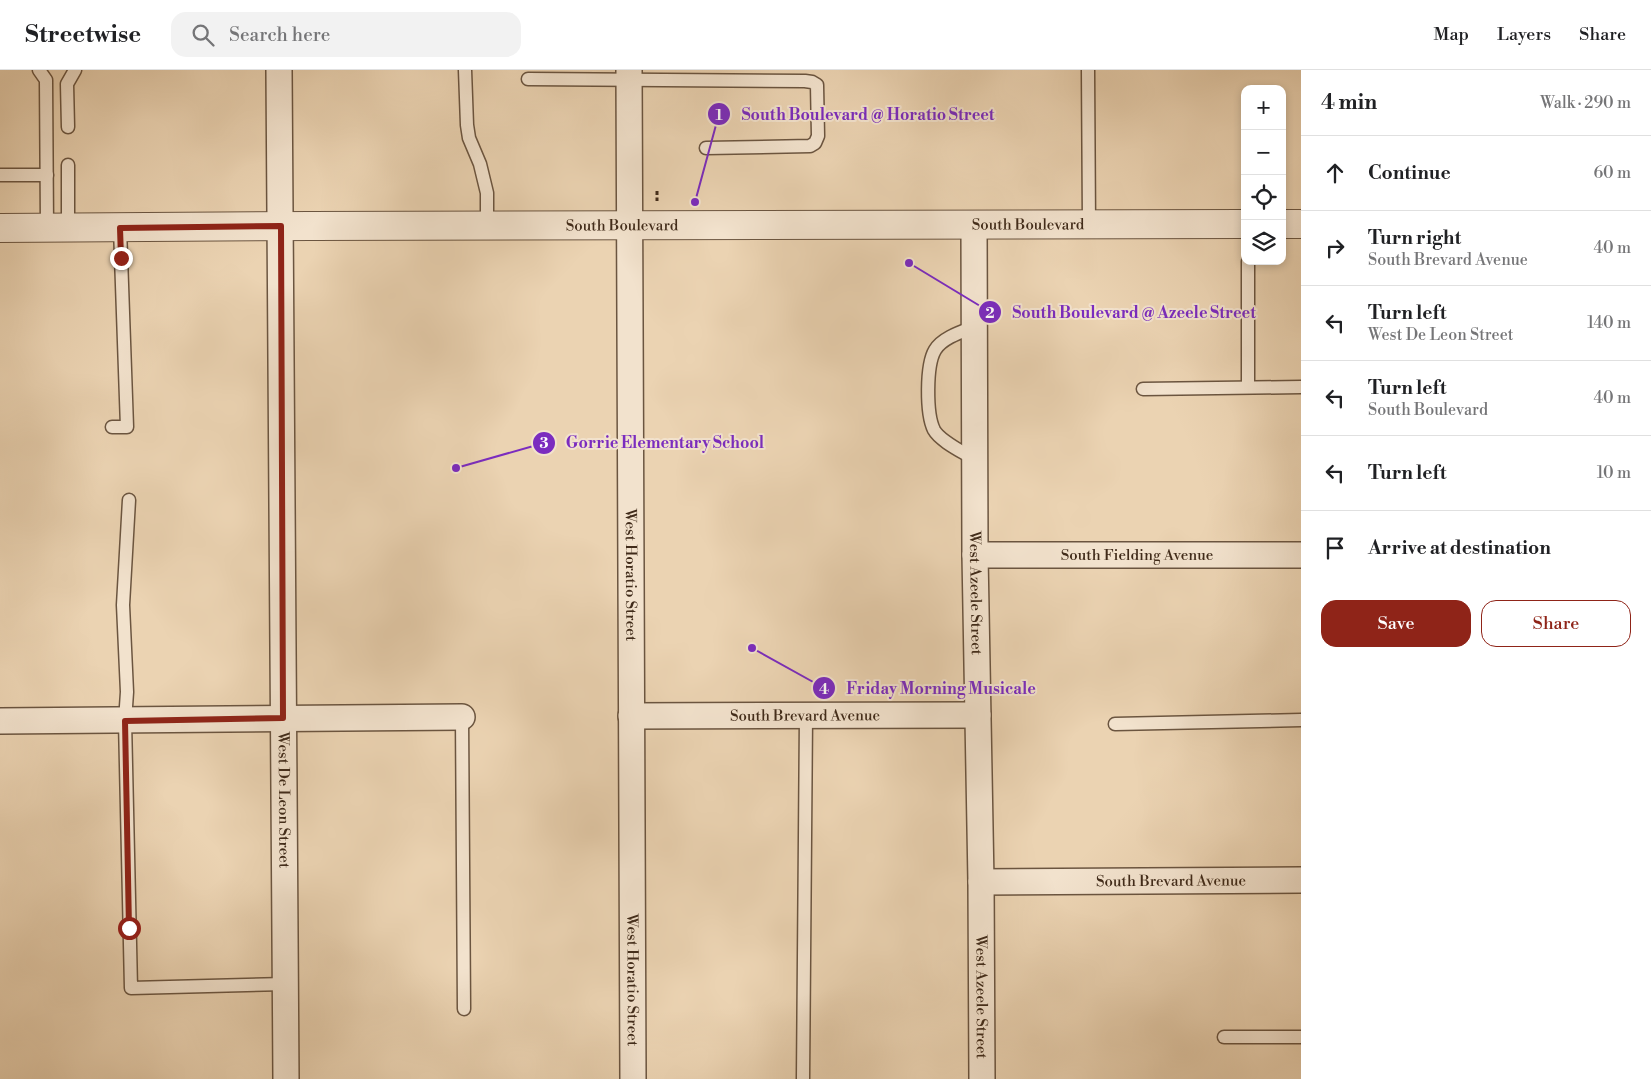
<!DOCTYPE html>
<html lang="en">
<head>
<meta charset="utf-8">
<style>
  :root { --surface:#fff; --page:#f2f2f2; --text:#202124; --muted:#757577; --line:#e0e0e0; --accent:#8f2418 }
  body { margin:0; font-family:"Libre Bodoni",serif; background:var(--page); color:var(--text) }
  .controls { position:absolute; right:15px; top:15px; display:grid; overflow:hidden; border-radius:10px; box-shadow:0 2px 8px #0003 }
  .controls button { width:45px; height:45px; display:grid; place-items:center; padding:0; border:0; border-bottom:1px solid var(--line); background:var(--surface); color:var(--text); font:25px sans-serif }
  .stop { position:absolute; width:15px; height:15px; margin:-11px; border:4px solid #8f2418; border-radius:50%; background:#fff }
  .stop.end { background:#8f2418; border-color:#fff; box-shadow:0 1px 5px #0008 }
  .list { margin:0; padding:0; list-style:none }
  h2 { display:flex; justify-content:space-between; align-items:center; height:65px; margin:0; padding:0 20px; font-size:21px }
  h2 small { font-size:16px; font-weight:400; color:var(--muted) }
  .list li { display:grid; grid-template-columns:32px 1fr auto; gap:15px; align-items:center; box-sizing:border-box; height:75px; padding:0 20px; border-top:1px solid var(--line) }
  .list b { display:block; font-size:19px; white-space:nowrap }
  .list p { margin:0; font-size:16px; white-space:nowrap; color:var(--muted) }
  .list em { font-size:16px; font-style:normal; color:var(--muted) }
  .actions { display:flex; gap:10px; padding:15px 20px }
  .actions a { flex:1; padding:11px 0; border:1px solid var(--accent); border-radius:15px; text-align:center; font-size:18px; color:var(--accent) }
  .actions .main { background:var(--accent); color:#fff }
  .icon { flex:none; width:28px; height:28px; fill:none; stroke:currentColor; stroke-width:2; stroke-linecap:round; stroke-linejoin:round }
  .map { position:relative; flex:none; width:1301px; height:1009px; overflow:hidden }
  header { display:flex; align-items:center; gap:30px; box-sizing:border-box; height:70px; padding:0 25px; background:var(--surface); border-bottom:1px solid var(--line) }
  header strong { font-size:24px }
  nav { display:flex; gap:28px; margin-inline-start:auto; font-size:18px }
  .search { width:350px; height:45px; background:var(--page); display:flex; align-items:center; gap:12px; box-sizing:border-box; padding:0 18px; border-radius:15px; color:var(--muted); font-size:19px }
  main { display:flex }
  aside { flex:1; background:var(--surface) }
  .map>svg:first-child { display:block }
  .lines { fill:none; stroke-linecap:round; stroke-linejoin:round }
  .service-casing { stroke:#6b5540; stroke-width:15 }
  .minor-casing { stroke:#6b5540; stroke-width:28 }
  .tertiary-casing { stroke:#6b5540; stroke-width:30 }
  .path { stroke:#402b1a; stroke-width:3; stroke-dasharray:4 2.5; stroke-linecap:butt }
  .service { stroke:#f2e2cd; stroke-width:12 }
  .minor { stroke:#f2e2cd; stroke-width:25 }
  .tertiary { stroke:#f2e2cd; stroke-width:28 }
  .route { stroke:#8f2418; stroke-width:6 }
  .labels { text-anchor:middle; stroke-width:4; stroke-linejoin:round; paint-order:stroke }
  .street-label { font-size:15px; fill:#402b1a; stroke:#f2e2cd }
  .leader { fill:none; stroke:#7b2cbf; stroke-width:2 }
  .callout-dot { fill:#7b2cbf; stroke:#f2e2cd; stroke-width:2 }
  .mark-label { font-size:15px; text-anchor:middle; font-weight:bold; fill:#fff }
  .callout-label { font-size:16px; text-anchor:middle; font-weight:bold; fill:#7b2cbf; stroke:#f2e2cd; stroke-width:4; stroke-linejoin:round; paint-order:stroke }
</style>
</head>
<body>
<header>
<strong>Streetwise</strong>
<div class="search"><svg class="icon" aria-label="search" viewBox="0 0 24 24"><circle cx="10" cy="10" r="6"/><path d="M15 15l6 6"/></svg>Search here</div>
<nav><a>Map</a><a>Layers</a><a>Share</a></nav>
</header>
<main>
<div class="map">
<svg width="1301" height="1009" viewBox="0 0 1301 1009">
  <rect width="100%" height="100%" fill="#ebd3b2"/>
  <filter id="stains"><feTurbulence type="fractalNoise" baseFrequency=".004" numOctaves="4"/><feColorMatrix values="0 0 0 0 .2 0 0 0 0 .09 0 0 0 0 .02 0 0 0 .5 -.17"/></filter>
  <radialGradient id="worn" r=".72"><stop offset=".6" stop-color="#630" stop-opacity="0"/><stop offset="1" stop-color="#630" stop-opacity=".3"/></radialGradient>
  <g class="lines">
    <defs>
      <g id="service">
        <path d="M39,0L46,10L47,158"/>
        <path d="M465,0L467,55L469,68L480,94L487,123V156"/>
        <path d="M1088,0L1089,155"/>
        <path d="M528,9L805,11L812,12L817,15L818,66L815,73L810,76L706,78"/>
        <path d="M68,57L67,14L75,0"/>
        <path d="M0,105H47"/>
        <path d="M68,157V95"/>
        <path d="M1248,191V317"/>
        <path d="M974,257C961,262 942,268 935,280C926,295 926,344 934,360C940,371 963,382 974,389"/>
        <path d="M1143,319L1301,317"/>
        <path d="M112,357H127L120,158"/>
        <path d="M129,430L123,535L127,622L125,651L131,918L285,914"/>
        <path d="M462,647L464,939"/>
        <path d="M1115,654L1301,650"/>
        <path d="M1224,967H1301"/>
        <path d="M803,1009L806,646"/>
      </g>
      <g id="minor">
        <path id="s1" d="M279,0L286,1009"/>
        <path id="s2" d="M629,0L633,1009"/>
        <path id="s3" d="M974,155L975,485L981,812L982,1009"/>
        <path id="s4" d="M975,485H1301"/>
        <path id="s5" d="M631,646L978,645"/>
        <path d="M0,651L462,647"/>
        <path id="s6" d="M981,812L1301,810"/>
      </g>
      <g id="tertiary">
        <path d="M1282,154H1301"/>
        <path id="s7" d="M0,158L311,156L1245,154"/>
      </g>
    </defs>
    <!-- service casing -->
    <use href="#service" class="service-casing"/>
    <!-- minor casing -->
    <use href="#minor" class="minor-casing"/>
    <!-- tertiary casing -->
    <use href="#tertiary" class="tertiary-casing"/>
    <!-- path -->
    <path class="path" d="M657,121V131"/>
    <!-- service -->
    <use href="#service" class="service"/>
    <!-- minor -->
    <use href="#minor" class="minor"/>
    <!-- tertiary -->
    <use href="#tertiary" class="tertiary"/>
  </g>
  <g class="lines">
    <!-- route -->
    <path class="route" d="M121,188L120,158L281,156L283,648L125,651L129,858"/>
  </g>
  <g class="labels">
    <!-- street labels -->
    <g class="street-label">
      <text dy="5" stroke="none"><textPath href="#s7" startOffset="1028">South Boulevard</textPath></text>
      <text dy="5" stroke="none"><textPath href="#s7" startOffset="622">South Boulevard</textPath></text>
      <text dy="5" stroke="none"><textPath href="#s4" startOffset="162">South Fielding Avenue</textPath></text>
      <text dy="5" stroke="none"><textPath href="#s2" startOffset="505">West Horatio Street</textPath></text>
      <text dy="5" stroke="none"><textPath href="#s3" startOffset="368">West Azeele Street</textPath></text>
      <text dy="5" stroke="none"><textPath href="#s5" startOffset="174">South Brevard Avenue</textPath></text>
      <text dy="5" stroke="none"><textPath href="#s1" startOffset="730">West De Leon Street</textPath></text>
      <text dy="5" stroke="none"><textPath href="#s6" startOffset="190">South Brevard Avenue</textPath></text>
      <text dy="5" stroke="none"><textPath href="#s2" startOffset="910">West Horatio Street</textPath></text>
      <text dy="5" stroke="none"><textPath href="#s3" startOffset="772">West Azeele Street</textPath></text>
    </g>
  </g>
  <!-- callouts -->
  <path class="leader" d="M695 132L719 44M909 193L990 242M456 398L544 373M752 578L824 618"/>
  <g class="callout-dot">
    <circle cx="695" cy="132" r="5"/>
    <circle cx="909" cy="193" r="5"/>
    <circle cx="456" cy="398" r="5"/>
    <circle cx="752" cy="578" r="5"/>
    <circle cx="719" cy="44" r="12"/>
    <circle cx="990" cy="242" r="12"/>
    <circle cx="544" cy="373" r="12"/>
    <circle cx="824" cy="618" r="12"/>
  </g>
  <g class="mark-label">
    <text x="719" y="50">1</text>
    <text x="990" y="248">2</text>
    <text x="544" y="378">3</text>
    <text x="824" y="624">4</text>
  </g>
  <g class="callout-label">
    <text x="868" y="50">South Boulevard @ Horatio Street</text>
    <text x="1134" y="248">South Boulevard @ Azeele Street</text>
    <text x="665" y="378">Gorrie Elementary School</text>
    <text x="941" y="624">Friday Morning Musicale</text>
  </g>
  <rect width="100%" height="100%" filter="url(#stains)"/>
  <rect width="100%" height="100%" fill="url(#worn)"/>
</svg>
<div class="controls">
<button>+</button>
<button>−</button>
<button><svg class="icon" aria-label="locate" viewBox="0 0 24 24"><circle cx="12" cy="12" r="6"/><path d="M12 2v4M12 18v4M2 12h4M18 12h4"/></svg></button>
<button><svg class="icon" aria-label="layers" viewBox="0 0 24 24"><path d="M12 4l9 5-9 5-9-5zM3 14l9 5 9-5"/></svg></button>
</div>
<div class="stop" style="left:129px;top:858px"></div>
<div class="stop end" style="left:121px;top:188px"></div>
</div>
<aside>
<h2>4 min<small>Walk · 290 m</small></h2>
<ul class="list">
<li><svg class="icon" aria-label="ahead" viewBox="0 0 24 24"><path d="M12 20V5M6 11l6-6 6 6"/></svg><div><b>Continue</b></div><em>60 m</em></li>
<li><svg class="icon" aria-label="right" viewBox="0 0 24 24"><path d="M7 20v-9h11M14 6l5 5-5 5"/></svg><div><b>Turn right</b><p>South Brevard Avenue</p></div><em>40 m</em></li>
<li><svg class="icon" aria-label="left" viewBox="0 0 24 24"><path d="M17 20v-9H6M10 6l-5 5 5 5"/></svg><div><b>Turn left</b><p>West De Leon Street</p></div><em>140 m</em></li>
<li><svg class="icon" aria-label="left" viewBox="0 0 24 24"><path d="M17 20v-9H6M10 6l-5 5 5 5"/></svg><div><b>Turn left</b><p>South Boulevard</p></div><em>40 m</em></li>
<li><svg class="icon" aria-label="left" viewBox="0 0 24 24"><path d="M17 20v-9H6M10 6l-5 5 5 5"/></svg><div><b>Turn left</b></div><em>10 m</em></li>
<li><svg class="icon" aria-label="arrive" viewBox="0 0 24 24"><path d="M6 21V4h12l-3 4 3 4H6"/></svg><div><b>Arrive at destination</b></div></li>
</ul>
<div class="actions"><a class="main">Save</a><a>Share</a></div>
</aside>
</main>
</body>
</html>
